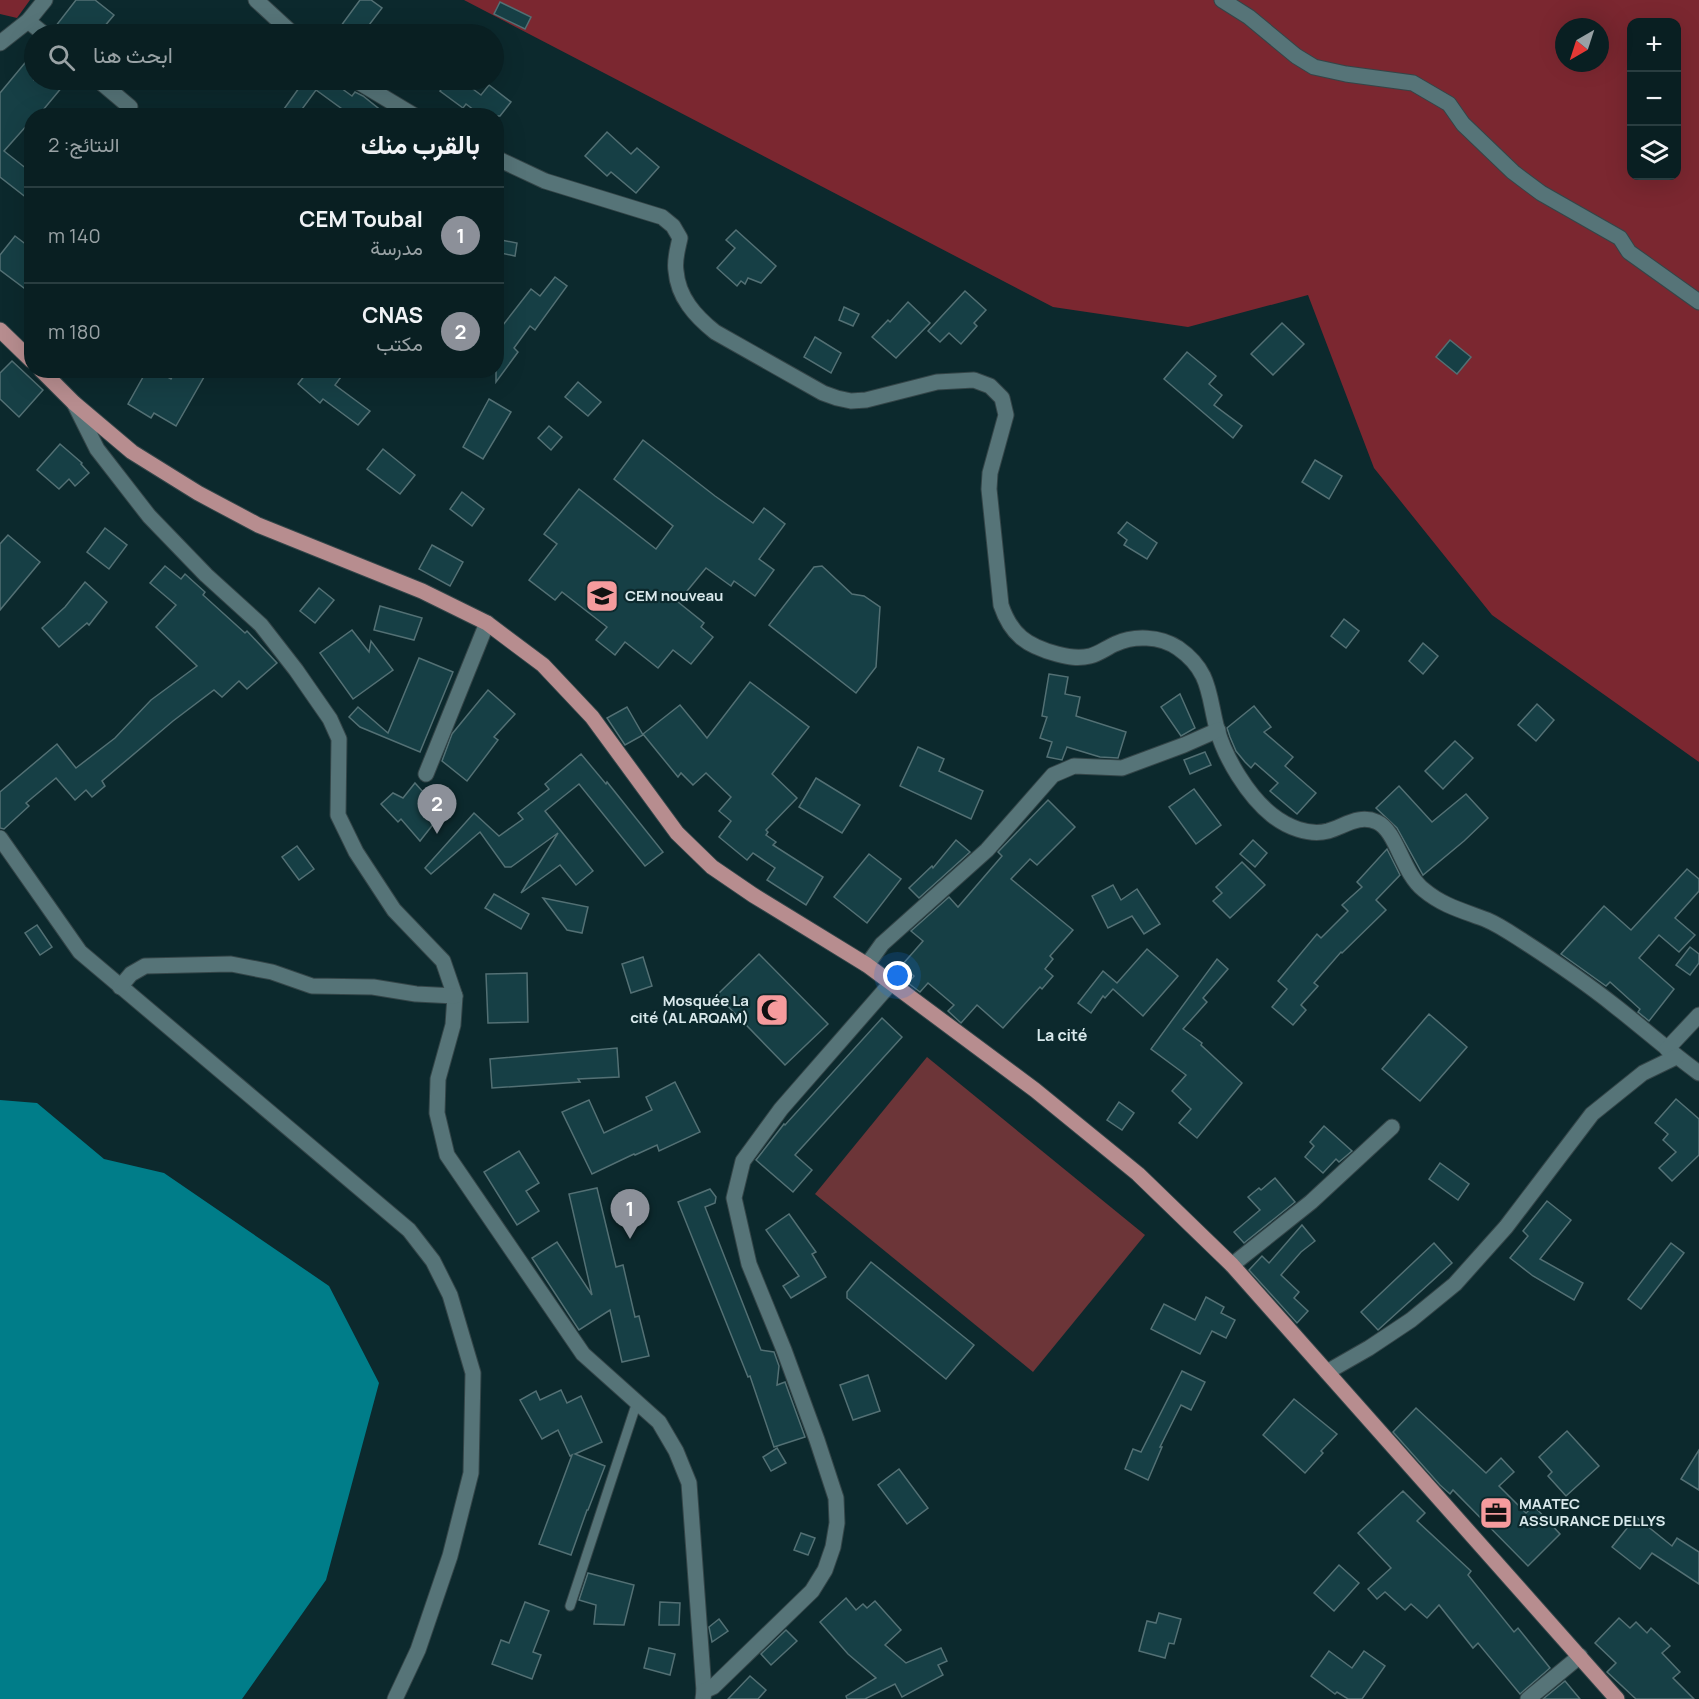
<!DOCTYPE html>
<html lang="ar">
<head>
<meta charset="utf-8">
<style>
  :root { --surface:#091f22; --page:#172c2f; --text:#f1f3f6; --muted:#99a2a5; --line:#293d40; --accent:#8c9099 }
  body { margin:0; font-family:Manrope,Vazirmatn,sans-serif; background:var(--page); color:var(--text); direction:rtl }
  .controls { position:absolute; right:18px; top:18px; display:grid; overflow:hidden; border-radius:12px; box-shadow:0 6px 24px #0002 }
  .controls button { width:54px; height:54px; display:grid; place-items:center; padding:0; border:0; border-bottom:2px solid var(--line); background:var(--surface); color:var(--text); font:30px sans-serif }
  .compass { position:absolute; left:1555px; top:18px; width:54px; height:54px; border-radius:50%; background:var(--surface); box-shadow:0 6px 24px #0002; rotate:219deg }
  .you { position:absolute; left:898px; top:976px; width:21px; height:21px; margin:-15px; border:4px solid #fff; border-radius:50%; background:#1a73e8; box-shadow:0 0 0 9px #1a73e833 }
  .badge { display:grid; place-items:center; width:39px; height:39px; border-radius:50%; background:var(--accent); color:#fff; font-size:20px; font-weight:700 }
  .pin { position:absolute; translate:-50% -50px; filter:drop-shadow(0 2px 3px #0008) }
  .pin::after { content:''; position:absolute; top:32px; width:21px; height:18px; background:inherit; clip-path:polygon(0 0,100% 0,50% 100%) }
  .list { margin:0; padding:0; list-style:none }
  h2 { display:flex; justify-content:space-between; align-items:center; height:78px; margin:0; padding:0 24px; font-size:26px }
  h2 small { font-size:20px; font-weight:400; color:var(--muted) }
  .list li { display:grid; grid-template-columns:39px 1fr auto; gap:18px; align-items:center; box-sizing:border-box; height:96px; padding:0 24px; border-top:2px solid var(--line) }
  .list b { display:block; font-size:22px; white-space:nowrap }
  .list p { margin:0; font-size:20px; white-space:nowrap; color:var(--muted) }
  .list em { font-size:20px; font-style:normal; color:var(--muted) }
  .icon { flex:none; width:33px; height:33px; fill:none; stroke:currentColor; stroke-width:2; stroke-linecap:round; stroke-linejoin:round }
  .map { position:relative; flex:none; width:1699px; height:1699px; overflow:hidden; direction:ltr }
  .search { position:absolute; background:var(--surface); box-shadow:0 6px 24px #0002; left:24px; top:24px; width:480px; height:66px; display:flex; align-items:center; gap:15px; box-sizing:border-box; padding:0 21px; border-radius:33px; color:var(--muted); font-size:22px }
  .panel { position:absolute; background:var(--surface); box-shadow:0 6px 24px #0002; left:24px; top:108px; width:480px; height:270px; border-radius:24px; direction:rtl }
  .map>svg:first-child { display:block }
  .green { fill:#6c3538 }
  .forest { fill:#7b2730; fill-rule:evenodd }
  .water { fill:#007d89 }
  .building { fill:#163f45; stroke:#537074; stroke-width:1.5 }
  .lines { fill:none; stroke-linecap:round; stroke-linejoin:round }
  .service-casing { stroke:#344548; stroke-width:11 }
  .minor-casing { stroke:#344548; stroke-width:17 }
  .tertiary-casing { stroke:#344548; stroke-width:17 }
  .primary-casing { stroke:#344548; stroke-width:17 }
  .service { stroke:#567478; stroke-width:9 }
  .minor { stroke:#567478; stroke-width:15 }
  .tertiary { stroke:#567478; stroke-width:15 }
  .primary { stroke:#b78d8f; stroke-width:15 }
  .labels { text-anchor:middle; stroke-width:4.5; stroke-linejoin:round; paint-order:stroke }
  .poi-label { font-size:15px; font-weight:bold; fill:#d8e8eb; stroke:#0c292d; text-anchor:start }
  .neighbourhood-label { font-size:16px; font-weight:bold; fill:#d8e8eb; stroke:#0c292d }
</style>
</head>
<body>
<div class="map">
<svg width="1699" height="1699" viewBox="0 0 1699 1699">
  <rect width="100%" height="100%" fill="#0c292d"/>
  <!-- green -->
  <path class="green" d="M927,1057L1145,1235L1033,1372L815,1194Z"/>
  <!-- forest -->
  <g class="forest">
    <path d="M0,0H30L17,18L0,14Z"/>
    <path d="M464,0H1699V762L1492,615L1374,468L1308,295L1188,327L1053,307ZM1632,22H1676V176H1632ZM1564,27H1600V63H1564Z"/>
  </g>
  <!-- water -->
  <path class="water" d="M0,1100L37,1103L104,1159L164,1173L329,1286L379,1383L326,1580L242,1699H0Z"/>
  <!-- building -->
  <g class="building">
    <path d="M76,0H95L114,15L98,34H65L55,27Z"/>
    <path d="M360,0H371L382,8L369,25L383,34H335Z"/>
    <path d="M500,2L531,17L525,29L494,14Z"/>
    <path d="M34,52V80H68L38,116H32V123L29,125L28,124L4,151L32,173V202L0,177V93Z"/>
    <path d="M302,80H330L352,96L355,92L363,96L388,116H337L342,109L316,90L297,116H279L304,81Z"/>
    <path d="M448,80H461L481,95L489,85L511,102L500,116H482L466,104L463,108L440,91Z"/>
    <path d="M607,132L631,154L637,148L659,167L636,193L611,172L607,176L585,156Z"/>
    <path d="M736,230L776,266L761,283L748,278L745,284L741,281L737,286L717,268L735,248L726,240Z"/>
    <path d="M15,236L32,249V294L0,270V255Z"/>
    <path d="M496,239L517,243L515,256L496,252Z"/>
    <path d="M555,277L567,286L535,330L530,326L514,348L518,352L496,382V334L531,289L540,296Z"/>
    <path d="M965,291L986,310L974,323L977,326L961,344L949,333L940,342L928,331Z"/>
    <path d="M908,302L930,323L896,358L872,337L888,320L890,322Z"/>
    <path d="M844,307L859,314L853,326L839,320Z"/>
    <path d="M1282,323L1304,344L1273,375L1251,354Z"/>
    <path d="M815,337L841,353L831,373L804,357Z"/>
    <path d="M1450,340L1471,357L1457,374L1436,357Z"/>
    <path d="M1187,352L1216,376L1209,384L1222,395L1214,405L1242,426L1233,438L1164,379Z"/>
    <path d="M12,361L43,390L19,417L0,399V373Z"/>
    <path d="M147,370H156L171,379L176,370H208L176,426L154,413L151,418L128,404Z"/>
    <path d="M309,370H346L335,385L370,411L358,425L323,399L320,403L298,384Z"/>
    <path d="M578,382L601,402L588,416L565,397Z"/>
    <path d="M489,399L511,412L483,459L463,447Z"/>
    <path d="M549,426L562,437L551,450L538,438Z"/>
    <path d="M643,440L715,496L753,523L764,508L785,524L759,559L774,570L755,596L734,581L731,586L706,568L678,602L704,623L701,627L713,637L691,664L673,650L658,668L625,642L615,655L596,640L607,627L562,592L555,600L529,580L557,544L544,534L579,489L656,549L673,526L614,479Z"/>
    <path d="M60,444L82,463L81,464L89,473L75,486L69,479L59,489L37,470Z"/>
    <path d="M383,449L415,475L400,494L367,469Z"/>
    <path d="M1315,460L1342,476L1329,499L1302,482Z"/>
    <path d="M462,492L484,509L472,526L450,509Z"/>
    <path d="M1127,522L1157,543L1147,559L1124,545L1127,540L1118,533Z"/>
    <path d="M105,528L127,545L109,569L87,552Z"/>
    <path d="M8,535L40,562L0,610V544Z"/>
    <path d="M432,545L463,562L450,586L419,569Z"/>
    <path d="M165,566L181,579L185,574L205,592L203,595L245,633L247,631L277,663L247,689L239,681L222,697L214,690L173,721L102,781L105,786L92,797L86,790L75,800L56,778L26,803L29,806L4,829L0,828V792L57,744L76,768L115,738L151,700L197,666L156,627L176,605L150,583Z"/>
    <path d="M822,566L852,594L864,596L880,607L876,667L856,693L769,625L814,567Z"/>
    <path d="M85,582L107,602L89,625L87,623L59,647L42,628L65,607Z"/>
    <path d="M319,588L334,600L315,623L300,611Z"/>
    <path d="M380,606L422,618L414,640L374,630Z"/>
    <path d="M1344,619L1359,631L1346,648L1331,636Z"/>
    <path d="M352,630L369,652L371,641L393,670L353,699L320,653Z"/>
    <path d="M1423,643L1438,656L1423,674L1409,661Z"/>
    <path d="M419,658L453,672L420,752L360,727L349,717L358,707L388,733Z"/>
    <path d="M1049,674L1068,677L1065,694L1080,697L1076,716L1126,732L1118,758L1100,757L1067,747L1062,760L1047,757L1052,742L1040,738L1047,717L1042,716Z"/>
    <path d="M750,682L809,727L772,774L797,798L766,830L768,832L766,835L776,842L773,845L823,877L806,905L767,880L775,868L753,853L747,860L719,837L731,821L719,811L731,797L706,773L693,785L681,773L678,777L643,734L680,705L707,738Z"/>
    <path d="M488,690L515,714L494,737L498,740L467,781L442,761L452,734Z"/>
    <path d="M1180,694L1195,728L1181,736L1161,707Z"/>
    <path d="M1537,704L1554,720L1536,741L1518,725Z"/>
    <path d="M1254,706L1271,727L1264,732L1293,757L1285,766L1316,793L1297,814L1270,791L1278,783L1255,763L1251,768L1245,762L1236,751L1230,737L1227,728Z"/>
    <path d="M627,707L643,735L625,745L607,718Z"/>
    <path d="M1455,741L1473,758L1443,789L1425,771Z"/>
    <path d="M918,747L944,759L939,771L983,791L971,819L900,786Z"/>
    <path d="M1205,752L1211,765L1190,774L1184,760Z"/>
    <path d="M581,754L606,784L607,782L663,852L645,866L579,784L545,811L593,871L576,885L560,865L521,893L558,833L511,867H505L480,832L431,874L425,868L474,813L499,836L523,819L518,813L549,789L545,784Z"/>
    <path d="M816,778L860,805L842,833L799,807Z"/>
    <path d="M415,783L442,813L420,841L401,819L398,822L381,804L393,793L403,798Z"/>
    <path d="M1399,786L1432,822L1466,794L1488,818L1464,841L1423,875L1397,828L1376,808Z"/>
    <path d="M1194,789L1221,825L1196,844L1169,807Z"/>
    <path d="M1048,800L1075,827L1037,865L1030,859L1011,879L1073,930L1050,956L1053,959L1045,969L1053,976L1042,989L1040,987L1003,1028L977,1005L961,1023L948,1011L954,1005L928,983L920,992L908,983L914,976L902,965L923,941L911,931L949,897L958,907L1002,856L998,852Z"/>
    <path d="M956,840L970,852L919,898L909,888L932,866L933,868Z"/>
    <path d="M1253,840L1267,853L1255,867L1240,854Z"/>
    <path d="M297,846L314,869L299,880L282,857Z"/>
    <path d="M1387,849L1400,875L1376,900L1386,910L1342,953L1341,952L1314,983L1318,986L1301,1005L1306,1010L1293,1025L1272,1007L1287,989L1278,981L1317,934L1321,938L1348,911L1342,905L1362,887L1357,882Z"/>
    <path d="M869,854L901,879L867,923L834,897Z"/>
    <path d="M1242,862L1265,885L1230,918L1213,901L1222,893L1216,887Z"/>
    <path d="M1687,869L1699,879V891L1675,918L1695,935L1679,952L1659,935L1639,958L1674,989L1649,1021L1638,1012L1640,1009L1610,982L1606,986L1561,954L1604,906L1631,930Z"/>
    <path d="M1113,885L1121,900L1137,889L1160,924L1144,934L1132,916L1108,928L1092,896Z"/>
    <path d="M494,894L529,914L521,929L485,908Z"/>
    <path d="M543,898L588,907L582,933L567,930Z"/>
    <path d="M37,925L52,947L40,955L25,933Z"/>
    <path d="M1690,947L1699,954V963L1690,975L1676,965Z"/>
    <path d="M1147,949L1178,976L1143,1016L1113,989L1105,998L1103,996L1091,1013L1078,1003L1103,971L1117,983Z"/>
    <path d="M759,954L828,1024L785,1065L717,995Z"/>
    <path d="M643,957L652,986L631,993L622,964Z"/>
    <path d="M1217,959L1228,969L1203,998L1207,1002L1183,1029L1202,1043L1201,1045L1242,1083L1197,1138L1179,1123L1191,1109L1172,1091L1186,1075L1151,1049Z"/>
    <path d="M527,973L528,1022L488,1023L486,974Z"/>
    <path d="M1429,1014L1467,1047L1420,1101L1382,1069Z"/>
    <path d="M882,1018L902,1037L795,1155L812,1170L793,1192L756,1160L784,1124L785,1125Z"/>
    <path d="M617,1048L619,1077L578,1079L580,1082L492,1088L490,1059Z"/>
    <path d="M675,1082L700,1132L659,1151L657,1145L635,1155L634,1154L592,1174L562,1112L589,1100L604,1133L652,1110L646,1097Z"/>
    <path d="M1676,1099L1699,1119V1155L1672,1181L1659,1168L1676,1152L1663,1140L1668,1134L1655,1123Z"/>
    <path d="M1119,1102L1134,1113L1122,1130L1107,1120Z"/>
    <path d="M1324,1126L1352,1151L1339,1162L1336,1159L1323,1173L1305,1157L1314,1146L1310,1142Z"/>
    <path d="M519,1151L539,1183L526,1191L539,1211L517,1225L484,1172Z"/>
    <path d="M1440,1163L1469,1184L1458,1200L1429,1179Z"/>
    <path d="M1275,1178L1295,1202L1244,1243L1234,1232L1260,1210L1248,1197L1259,1188L1261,1190Z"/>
    <path d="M597,1188L616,1267L623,1265L635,1317L639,1316L649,1356L622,1362L610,1310L579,1330L532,1258L557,1242L592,1295L569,1194Z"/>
    <path d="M710,1189L716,1197L715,1203L705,1207L761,1350L774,1352L779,1366L777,1385L785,1382L805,1437L774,1447L750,1376L748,1377L678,1202Z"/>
    <path d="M1547,1201L1571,1220L1540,1259L1583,1283L1574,1300L1533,1276L1510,1258L1528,1236L1523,1231Z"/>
    <path d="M789,1214L816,1252L812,1254L826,1277L791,1298L783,1286L799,1276L766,1230Z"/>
    <path d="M1302,1225L1315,1241L1301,1252L1281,1275L1299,1292L1294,1298L1308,1311L1297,1323L1249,1270L1262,1256L1269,1263Z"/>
    <path d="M1434,1243L1452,1263L1378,1330L1361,1312Z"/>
    <path d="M1671,1243L1684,1253L1641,1309L1628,1299Z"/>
    <path d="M871,1262L974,1345L946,1379L847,1298V1292Z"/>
    <path d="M1206,1297L1224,1307L1221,1313L1235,1320L1226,1338L1212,1331L1200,1354L1151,1329L1164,1304L1195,1320Z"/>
    <path d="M1182,1371L1205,1382L1191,1410L1181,1405L1160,1447H1162L1148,1480L1125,1469L1133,1449L1141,1452Z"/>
    <path d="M868,1375L880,1411L853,1420L840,1385Z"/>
    <path d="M561,1390L567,1403L581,1396L602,1442L575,1454L605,1466L588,1510H587L571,1555L539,1544L572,1455L570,1456L558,1430L542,1439L520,1400L536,1391L540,1400Z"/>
    <path d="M1294,1399L1337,1434L1321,1451L1323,1453L1305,1473L1263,1435Z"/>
    <path d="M1416,1408L1486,1473L1501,1458L1514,1472L1499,1486L1526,1513L1534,1506L1560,1534L1528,1566L1453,1490L1450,1494L1440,1485L1393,1432Z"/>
    <path d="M1567,1431L1599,1466L1566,1496L1548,1476L1552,1472L1539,1457Z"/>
    <path d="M777,1448L786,1463L771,1471L763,1457Z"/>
    <path d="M1699,1450V1490L1681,1479Z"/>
    <path d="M899,1469L928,1508L907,1524L878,1485Z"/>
    <path d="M1403,1491L1425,1513L1417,1521L1471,1571L1468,1575L1514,1632L1518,1628L1550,1668L1520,1694L1478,1643L1473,1648L1439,1605L1427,1618L1411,1604L1405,1610L1385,1592L1377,1599L1368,1589L1391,1568L1358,1533Z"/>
    <path d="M1636,1517L1672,1546L1677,1538L1699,1552V1584L1652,1553L1640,1569L1612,1547Z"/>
    <path d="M801,1533L815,1538L808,1555L794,1550Z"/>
    <path d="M1339,1565L1359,1583L1334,1611L1314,1593Z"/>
    <path d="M588,1573L634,1585L624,1625L594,1624L596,1605L579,1600Z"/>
    <path d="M846,1598L856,1610L863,1604L867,1608L875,1601L901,1630L885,1645L906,1663L941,1648L947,1661L938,1665L943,1675L902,1697L895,1684L865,1699H847L846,1696L876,1678L848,1654L820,1622Z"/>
    <path d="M525,1602L549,1611L533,1652L541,1655L532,1679L492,1664L501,1640L509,1643Z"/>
    <path d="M660,1602L680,1603L679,1625H659Z"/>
    <path d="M1159,1613L1181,1619L1174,1644L1169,1643L1165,1658L1139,1651L1147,1621L1156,1623Z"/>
    <path d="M1619,1618L1630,1628L1636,1622L1647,1633L1651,1628L1670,1646L1662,1653L1680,1672L1673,1678L1694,1699H1636L1607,1672L1616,1663L1595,1643Z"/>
    <path d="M719,1619L728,1631L712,1642L709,1627Z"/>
    <path d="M786,1630L797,1641L771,1665L761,1654Z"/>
    <path d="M649,1648L675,1654L670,1675L644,1668Z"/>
    <path d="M1329,1651L1352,1668L1364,1651L1385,1666L1362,1699H1348L1337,1692L1335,1694L1311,1676Z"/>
    <path d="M750,1676L766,1690L758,1699H728Z"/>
    <path d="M1565,1681L1580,1699H1543Z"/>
  </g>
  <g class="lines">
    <defs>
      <path id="service" d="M570,1606L637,1402"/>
      <g id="minor">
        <path d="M256,0L293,34"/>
        <path d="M28,21L44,34"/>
        <path d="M0,43L28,21L45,0"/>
        <path d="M98,80L130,107"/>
        <path d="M355,80L415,116"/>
        <path d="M496,158L545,181L662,217L673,226L680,238C678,248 674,260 676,271C678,297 695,316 715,332L823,393L837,398L851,401L866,400L937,382L974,380L990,386L1002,398L1006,415L990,473L989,489L1001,605C1011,635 1027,646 1057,654C1068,657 1078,659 1090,656C1099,654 1106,648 1115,644C1134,635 1160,636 1178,648C1211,671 1208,695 1217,729C1225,758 1248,796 1272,815C1287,827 1309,836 1328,831C1345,826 1359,814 1377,822C1397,831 1402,873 1424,890C1443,906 1464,911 1487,920C1499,925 1512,934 1523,941C1554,961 1586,983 1615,1006C1643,1028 1670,1052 1699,1073"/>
        <path d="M74,403L97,449L149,516L206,575L261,625L296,670L330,719L339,739L338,815L356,852L394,910L443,961L455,996L453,1025L438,1079L437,1113L447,1155L583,1354L659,1422L676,1451L689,1483L704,1691L703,1699"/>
        <path d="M426,774L487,623"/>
        <path d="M0,838L80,952L409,1230L433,1261L450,1295L473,1373L471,1473L450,1556L418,1650L395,1699"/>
        <path d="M867,965L882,944L987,850L1053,775L1074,766L1122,768L1184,745L1218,730"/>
        <path d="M120,987L131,974L145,966L231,964L272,972L312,986L373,987L416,994L455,996"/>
        <path d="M1667,1049L1699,1015"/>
        <path d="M1232,1265L1311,1202L1392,1127"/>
        <path d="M1327,1372L1369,1348L1411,1320L1455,1284L1506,1227L1592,1114L1643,1073L1676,1057"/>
        <path d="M704,1691L713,1687L812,1591L825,1570L833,1547L837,1523L836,1498L817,1440L784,1350L749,1264L734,1198L743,1161L781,1109L891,983"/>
        <path d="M1528,1699L1580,1656"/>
      </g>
      <path id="tertiary" d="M1222,0L1249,17L1296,56L1314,67L1346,74L1413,83L1449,104L1463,124L1513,172L1541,193L1620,238L1629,252L1699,302"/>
      <g id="primary">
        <path d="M0,330L32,361"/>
        <path d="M41,370L74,403L132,452L198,493L258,525L422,591L487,623L543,665L592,717L677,833L712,867L753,895L867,965L1035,1090L1138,1174L1232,1265L1617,1699"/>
      </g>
    </defs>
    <!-- service casing -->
    <use href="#service" class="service-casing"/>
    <!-- minor casing -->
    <use href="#minor" class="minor-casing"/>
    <!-- tertiary casing -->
    <use href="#tertiary" class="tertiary-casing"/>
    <!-- primary casing -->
    <use href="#primary" class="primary-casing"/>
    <!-- service -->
    <use href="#service" class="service"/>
    <!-- minor -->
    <use href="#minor" class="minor"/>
    <!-- tertiary -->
    <use href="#tertiary" class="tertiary"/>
    <!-- primary -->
    <use href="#primary" class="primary"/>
  </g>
  <!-- icons -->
  <defs>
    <symbol id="school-square" viewBox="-11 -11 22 22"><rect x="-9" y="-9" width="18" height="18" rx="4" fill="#f59b9d" stroke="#0c292d"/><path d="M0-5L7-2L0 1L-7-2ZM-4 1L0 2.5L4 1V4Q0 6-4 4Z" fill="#111"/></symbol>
    <symbol id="mosque-square" viewBox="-11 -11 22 22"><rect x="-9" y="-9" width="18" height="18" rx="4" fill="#f59b9d" stroke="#0c292d"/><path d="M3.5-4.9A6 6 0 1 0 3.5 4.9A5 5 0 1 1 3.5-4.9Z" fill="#111"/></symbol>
    <symbol id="office-square" viewBox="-11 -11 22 22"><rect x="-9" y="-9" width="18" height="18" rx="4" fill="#f59b9d" stroke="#0c292d"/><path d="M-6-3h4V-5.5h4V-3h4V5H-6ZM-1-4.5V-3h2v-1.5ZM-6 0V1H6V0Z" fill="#111"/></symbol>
  </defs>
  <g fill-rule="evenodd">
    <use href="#school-square" x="583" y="577" width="38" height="38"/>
    <use href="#mosque-square" x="753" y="991" width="38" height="38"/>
    <use href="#office-square" x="1477" y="1494" width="38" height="38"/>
  </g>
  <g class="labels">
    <!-- poi labels -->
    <g class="poi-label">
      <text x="625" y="601">CEM nouveau</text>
      <text x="749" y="1006" text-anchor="end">Mosquée La<tspan x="749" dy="17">cité (AL ARQAM)</tspan></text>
      <text x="1519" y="1509">MAATEC<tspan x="1519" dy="17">ASSURANCE DELLYS</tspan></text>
    </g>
    <!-- neighbourhood labels -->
    <g class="neighbourhood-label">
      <text x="1062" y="1041">La cité</text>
    </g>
  </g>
</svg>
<div class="controls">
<button>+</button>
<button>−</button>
<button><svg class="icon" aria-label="layers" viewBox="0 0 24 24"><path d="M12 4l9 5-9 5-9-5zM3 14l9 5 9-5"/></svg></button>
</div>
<svg class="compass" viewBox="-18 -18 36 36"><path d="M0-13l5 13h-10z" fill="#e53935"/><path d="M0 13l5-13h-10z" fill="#99a2a5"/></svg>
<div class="you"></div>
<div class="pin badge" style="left:630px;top:1239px">1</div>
<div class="pin badge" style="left:437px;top:834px">2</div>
<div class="search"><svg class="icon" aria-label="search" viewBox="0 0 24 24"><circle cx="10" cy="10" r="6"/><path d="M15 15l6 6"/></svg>ابحث هنا</div>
<section class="panel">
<h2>بالقرب منك<small>النتائج: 2</small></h2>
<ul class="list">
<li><span class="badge">1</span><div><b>CEM Toubal</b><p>مدرسة</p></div><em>140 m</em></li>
<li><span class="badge">2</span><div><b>CNAS</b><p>مكتب</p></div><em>180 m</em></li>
</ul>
</section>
</div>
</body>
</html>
